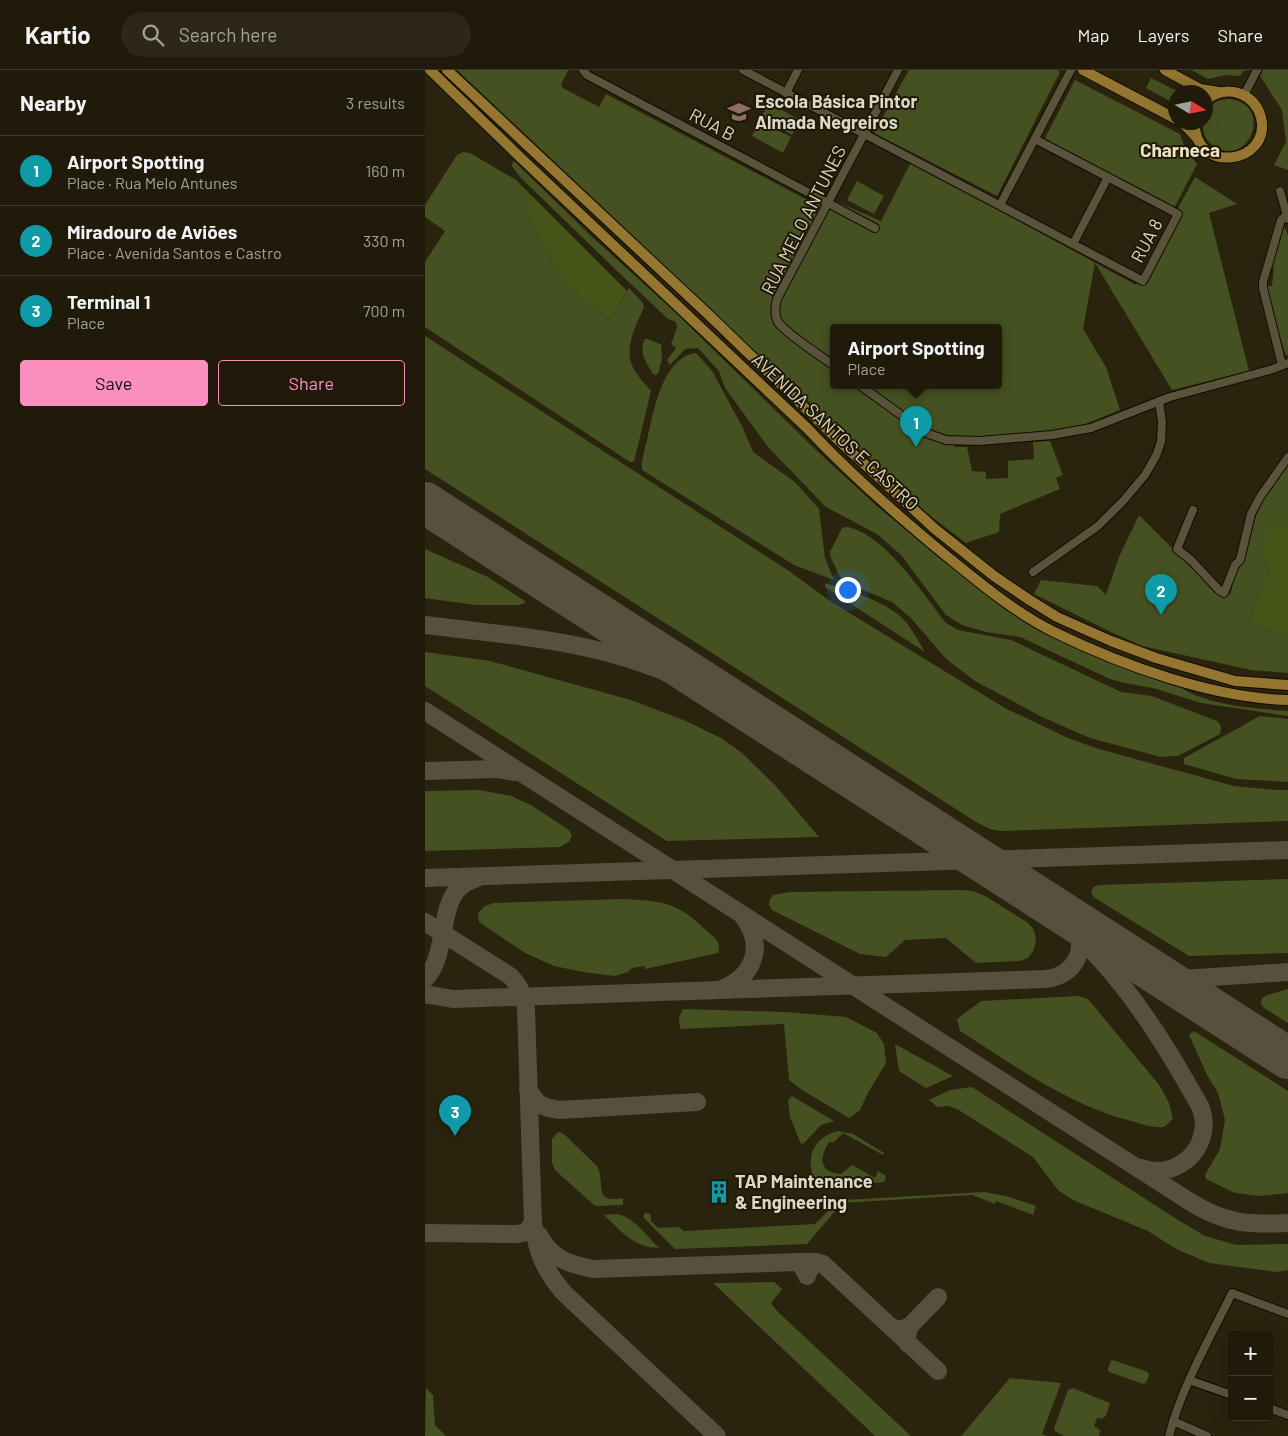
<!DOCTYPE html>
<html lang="en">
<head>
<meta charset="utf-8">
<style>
  :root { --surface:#201a0a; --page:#2d2718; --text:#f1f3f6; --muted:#a2a19c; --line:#3d382b; --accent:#fd8ec0 }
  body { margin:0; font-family:Barlow,sans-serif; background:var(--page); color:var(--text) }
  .controls { position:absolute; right:15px; bottom:15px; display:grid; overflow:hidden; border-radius:5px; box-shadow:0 5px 20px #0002 }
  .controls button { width:45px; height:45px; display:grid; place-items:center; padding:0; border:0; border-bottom:1px solid var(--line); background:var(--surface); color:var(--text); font:25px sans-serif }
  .compass { position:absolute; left:743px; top:15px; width:45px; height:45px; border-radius:50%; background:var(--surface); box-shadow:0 5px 20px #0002; rotate:100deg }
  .you { position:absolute; left:422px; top:519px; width:18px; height:18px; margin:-12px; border:4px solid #fff; border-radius:50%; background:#1a73e8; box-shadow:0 0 0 8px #1a73e833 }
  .badge { display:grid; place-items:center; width:32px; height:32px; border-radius:50%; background:var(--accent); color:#fff; font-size:16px; font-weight:700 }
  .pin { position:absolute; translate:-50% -41px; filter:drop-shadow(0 1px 2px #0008) }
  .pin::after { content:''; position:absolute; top:26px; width:18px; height:15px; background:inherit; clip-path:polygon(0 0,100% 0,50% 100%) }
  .popup { position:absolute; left:405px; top:254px; width:172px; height:65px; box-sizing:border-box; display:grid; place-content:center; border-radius:5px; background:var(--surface); filter:drop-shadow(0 1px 4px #0005); font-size:16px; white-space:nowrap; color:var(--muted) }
  .popup b { font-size:19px; color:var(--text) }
  .popup::after { content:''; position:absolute; left:50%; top:100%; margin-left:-10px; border:10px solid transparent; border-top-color:var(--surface) }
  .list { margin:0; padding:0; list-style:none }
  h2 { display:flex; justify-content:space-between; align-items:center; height:65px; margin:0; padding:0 20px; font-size:21px }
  h2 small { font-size:16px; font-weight:400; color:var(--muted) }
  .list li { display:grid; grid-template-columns:32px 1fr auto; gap:15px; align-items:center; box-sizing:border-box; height:70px; padding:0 20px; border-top:1px solid var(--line) }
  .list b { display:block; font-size:19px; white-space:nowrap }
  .list p { margin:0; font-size:16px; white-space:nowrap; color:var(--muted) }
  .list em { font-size:16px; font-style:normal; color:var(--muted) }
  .actions { display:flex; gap:10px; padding:15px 20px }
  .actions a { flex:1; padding:11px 0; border:1px solid var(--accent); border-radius:5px; text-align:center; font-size:18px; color:var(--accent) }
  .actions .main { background:var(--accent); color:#111 }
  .icon { flex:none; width:28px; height:28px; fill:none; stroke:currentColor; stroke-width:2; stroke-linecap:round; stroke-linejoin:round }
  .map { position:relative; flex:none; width:863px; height:1366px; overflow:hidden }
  header { display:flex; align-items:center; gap:30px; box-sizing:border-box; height:70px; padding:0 25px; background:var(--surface); border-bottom:1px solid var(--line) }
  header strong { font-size:24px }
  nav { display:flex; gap:28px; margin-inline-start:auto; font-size:18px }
  .search { width:350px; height:45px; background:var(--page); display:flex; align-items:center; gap:12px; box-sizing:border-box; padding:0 18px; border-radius:28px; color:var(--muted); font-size:19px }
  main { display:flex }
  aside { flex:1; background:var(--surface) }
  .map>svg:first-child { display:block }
  .green { fill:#455121; fill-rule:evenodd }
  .forest { fill:#475518 }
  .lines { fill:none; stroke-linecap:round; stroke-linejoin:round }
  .taxiway { stroke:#56503c; stroke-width:18 }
  .runway { stroke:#56503c; stroke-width:42 }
  .minor-casing { stroke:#120c00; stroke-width:10 }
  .major-casing { stroke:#120c00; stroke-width:12 }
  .minor { stroke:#5a533b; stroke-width:8 }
  .major { stroke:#947630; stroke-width:10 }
  .labels { text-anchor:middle; stroke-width:4; stroke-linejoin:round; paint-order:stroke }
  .poi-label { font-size:18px; font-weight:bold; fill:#dcd8ca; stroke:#201904; text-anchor:start }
  .street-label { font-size:18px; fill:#dcd8ca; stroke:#201904 }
  .neighbourhood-label { font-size:19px; font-weight:bold; fill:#ece3c8; stroke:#201904 }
</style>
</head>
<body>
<header>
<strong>Kartio</strong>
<div class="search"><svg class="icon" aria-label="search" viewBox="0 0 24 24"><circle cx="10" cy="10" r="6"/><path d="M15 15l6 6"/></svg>Search here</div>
<nav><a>Map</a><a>Layers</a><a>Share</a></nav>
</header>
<main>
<aside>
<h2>Nearby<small>3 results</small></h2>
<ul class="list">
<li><span class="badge" style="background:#0f9aa8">1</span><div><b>Airport Spotting</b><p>Place · Rua Melo Antunes</p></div><em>160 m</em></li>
<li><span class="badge" style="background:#0f9aa8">2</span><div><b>Miradouro de Aviões</b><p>Place · Avenida Santos e Castro</p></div><em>330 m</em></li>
<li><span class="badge" style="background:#0f9aa8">3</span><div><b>Terminal 1</b><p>Place</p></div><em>700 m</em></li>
</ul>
<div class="actions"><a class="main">Save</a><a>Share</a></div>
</aside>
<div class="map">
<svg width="863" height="1366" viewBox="0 0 863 1366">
  <rect width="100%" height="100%" fill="#2a230d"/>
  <!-- green -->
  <g class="green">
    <path d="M32,0H143L136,15L138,18L174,37L181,24L390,134L410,131L456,151L486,92L711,215L770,107L812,134L784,143L824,301L747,320L670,193L658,259L681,297L695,340L653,357L615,362L554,367L531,366L529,377H542L547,401L561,402V409L583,408V391L609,389L608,372L625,371L638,405L631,408L635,419L575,444L574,462L541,473L503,444ZM408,258H574V316H408Z"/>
    <path d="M484,0H632L635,2L572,126L449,63Z"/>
    <path d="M766,0H826L818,1L815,6L801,5L783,9Z"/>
    <path d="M838,0H863V100L849,95L861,72L857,40L835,6Z"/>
    <path d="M726,8L754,22H751L750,34L721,18Z"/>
    <path d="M650,10L755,64L761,81L772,94L749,138L619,70Z"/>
    <path d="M806,29C850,37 822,99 789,76C781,71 777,62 778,53L781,52C781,36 789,29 806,29Z"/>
    <path d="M344,33L375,50L367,65L336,48Z"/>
    <path d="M334,51L366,67L358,83L327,66Z"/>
    <path d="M38,82L45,83L91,110L107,126L99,138L141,216L185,250L204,218L217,232L219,237C212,253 199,277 207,295C210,304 220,313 226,321L209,392H205L0,257V192L20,161L0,147V135L32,85Z"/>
    <path d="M89,91L165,165L249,241L393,382L452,436L512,486L563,522L617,557L754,616C778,635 833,639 863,641V646L776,633L728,618L700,613L685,609L595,567L561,562L537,555L521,545L476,485L452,464L401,437L343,377L300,318L294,301L273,278L260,279L245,295L242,290L251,278L246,274L252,258L251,252L243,249L190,199L97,109L86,95Z"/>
    <path d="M432,111L459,126L449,144L422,130Z"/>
    <path d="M857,157L860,158L863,165V284L861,286L854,264L849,262L841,216H847L849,197L845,198Z"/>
    <path d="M0,266L364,501L408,533L580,638L643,668L674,679L809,716L852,720H863V751L575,761L565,759L551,752L0,399Z"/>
    <path d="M220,269H223L237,275L236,280L237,289L233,304L229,305C222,294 213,283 220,269Z"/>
    <path d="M271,283L287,301L318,358L328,382L370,412L394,439L400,488L409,510L369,495L217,400C216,389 221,376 223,366C229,340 238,287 271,283Z"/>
    <path d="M863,392V456L851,453L839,486L844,499L823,552L863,568V603L826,600L717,576L684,561L609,524L616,510L672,516L681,525L694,487L714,445L795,526L806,523C808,509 813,500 819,487C825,474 827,459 831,446C839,426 851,410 863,392Z"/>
    <path d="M422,457C460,464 498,524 521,553L533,560L586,570L696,622L727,626L792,651C796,654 797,659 795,664L753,686H747L736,687L665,668L617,647L550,611L521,589L486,548L467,532L417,511L405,486V482L417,458Z"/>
    <path d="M0,479L63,507L100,531V533L94,535H50L0,528Z"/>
    <path d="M400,513C428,523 461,530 481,552C488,561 494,572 500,582L400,517Z"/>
    <path d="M0,582L65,591L206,630L261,651L296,668L317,683L350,715L394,767L242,771L0,616Z"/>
    <path d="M835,646L863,649V712L811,709L759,694V688Z"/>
    <path d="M54,720L86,726L106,735L144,760L147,765L144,772L136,776V777L0,781V721Z"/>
    <path d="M863,809V883L764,886L670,828C664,822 666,817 674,815Z"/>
    <path d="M536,820L548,821L562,827L602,852L609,860L611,870L609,880L603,888L595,891L551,893L521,868L480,870L461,887L435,884L347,840L344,835L345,829L348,825L365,822Z"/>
    <path d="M198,829C239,831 252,832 282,861C290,868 297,872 293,883L220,899V896L207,898L203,902L190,906L158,902L129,896L100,883L54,852L53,843L60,836L69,833Z"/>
    <path d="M863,919V953L839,938L836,934L837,928L842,925Z"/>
    <path d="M654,926L663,929L735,1016L744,1033L748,1049L739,1057C727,1058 717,1054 706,1051C643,1035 589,995 535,961L532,949L556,931Z"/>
    <path d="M258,939L360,942L421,947L452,963L459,974L461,993L444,1021L435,1040L426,1047L424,1048L377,1020L364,1010L359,954L255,959L254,947Z"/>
    <path d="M769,961L863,1021V1123L835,1126L810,1123L781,1109L780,1105L795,1079L800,1050L793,1023L782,1005L764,965Z"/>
    <path d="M470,974L528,1006L501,1018L474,1001Z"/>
    <path d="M547,1017L753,1150L780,1166L812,1175L863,1174V1200L852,1202L784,1193L751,1179L723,1161L648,1130L633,1120L608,1087L532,1039L523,1036L512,1037L504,1030L525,1020Z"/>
    <path d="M367,1026L409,1051L396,1055L379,1073L376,1074L365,1047L363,1030Z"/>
    <path d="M413,1061L428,1064L459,1083L458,1085L418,1063L409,1072H404C394,1088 394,1102 416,1104L427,1095L450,1108L453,1101L461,1106L459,1112C437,1114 417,1118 395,1119C390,1114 388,1109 387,1102C382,1081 393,1066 413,1061Z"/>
    <path d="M135,1062L140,1065L172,1096C181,1113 167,1134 198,1128V1135L170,1136L130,1100L127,1093V1069L132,1063Z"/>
    <path d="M559,1122L581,1126L611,1136L608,1145L571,1131L570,1134L547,1125L417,1133L382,1174L250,1179L218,1147L220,1143H223L226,1145V1151L233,1158L254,1157L259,1161L390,1154L411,1133L419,1130Z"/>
    <path d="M191,1144C208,1146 222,1166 234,1178C209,1178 195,1160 179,1145Z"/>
    <path d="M349,1212L357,1219L346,1233L353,1242L486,1366H450L288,1213Z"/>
    <path d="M688,1290L723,1302L724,1305L721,1313L718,1314L684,1302L683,1299L686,1291Z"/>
    <path d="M585,1308L636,1313L617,1364L622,1366H536Z"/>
    <path d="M1,1318L9,1326L8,1328L10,1355L21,1366H0Z"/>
    <path d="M648,1318L685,1333L681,1346L676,1349L672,1348L669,1356L675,1360L674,1366H639L630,1361L629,1358L643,1320Z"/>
  </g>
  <!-- forest -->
  <g class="forest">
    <path d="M107,126L202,221L185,250L141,216L99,138Z"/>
    <path d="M851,453L863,456V568L823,552L844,499L839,486L841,459Z"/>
  </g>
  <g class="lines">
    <!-- taxiway -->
    <g class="taxiway">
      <path d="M0,445L26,457L91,492"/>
      <path d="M0,555C54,562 110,566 163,578C214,589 260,609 307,630"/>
      <path d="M0,641L767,1133C802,1154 824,1155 863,1153"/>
      <path d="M0,701L73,699L89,702"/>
      <path d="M0,808L863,780"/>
      <path d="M590,812C620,835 649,860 675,889C715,933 747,986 776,1038C778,1045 780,1053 778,1061C774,1090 743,1108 716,1098"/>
      <path d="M0,852L85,906C95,916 99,925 101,939L108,1153C112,1182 119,1199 138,1222L292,1366"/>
      <path d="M0,909C23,886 13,837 35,817C40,813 46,810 52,808"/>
      <path d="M742,910L863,902"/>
      <path d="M297,919C329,906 340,876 319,848"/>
      <path d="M0,924L28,929L621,909C657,905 667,865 638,843"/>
      <path d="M103,1019C112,1035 116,1037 134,1040L272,1032"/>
      <path d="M0,1163L93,1164L101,1162L108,1153"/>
      <path d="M114,1165C126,1189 144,1194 168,1199L372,1192"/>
      <path d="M392,1192L384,1200L382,1206L377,1196L372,1192H392L398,1194L466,1257"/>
      <path d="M484,1257L513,1227"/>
      <path d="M483,1274L482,1267L484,1257L473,1260L466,1257L513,1301"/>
    </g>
    <!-- runway -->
    <path class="runway" d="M0,433L863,988"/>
    <defs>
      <g id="minor">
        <path d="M158,0L162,5L450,158"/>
        <path d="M318,0L718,211L753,144L610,69"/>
        <path d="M361,23L373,0"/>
        <path d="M819,25L832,0"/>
        <path d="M855,121L863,149"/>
        <path d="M575,135L646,0"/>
        <path d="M648,174L683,107"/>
        <path d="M408,295C396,286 360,263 353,252C349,245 350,237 352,229L473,0"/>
        <path d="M857,295L838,218V212L856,150L862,145"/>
        <path d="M436,316L501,363L521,370L554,371L627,365L666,358L745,327L848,299L863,293"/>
        <path d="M768,440L752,479L766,490L794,520L799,523L810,495L815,490L826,444L835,427L863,387"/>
        <path d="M608,502L673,456L698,431L720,405L731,386L736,372L737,352L734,331"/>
        <path d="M764,1310L807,1325"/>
        <path d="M844,1338L863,1345"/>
        <path d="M748,1351L782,1366"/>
        <path d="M744,1366C757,1316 784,1270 807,1223L863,1244"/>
      </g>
      <g id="major">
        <path d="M5,0L97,89L382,358C426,405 474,447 524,488C557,515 591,543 629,562C666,580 705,596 744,608C783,620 823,629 863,630"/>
        <path d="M22,0L286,247L412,369L510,459L569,506L603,529L632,547L686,571L731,588L810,611L863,615"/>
        <path d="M658,0L751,49"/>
        <path d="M740,0L775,19L794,22"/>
        <path d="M757,52L772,68"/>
        <path d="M770,52C768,105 847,95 836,47C833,37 826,28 816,24C804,19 791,22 781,30"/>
      </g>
    </defs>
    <!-- minor casing -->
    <use href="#minor" class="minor-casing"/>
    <!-- major casing -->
    <use href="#major" class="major-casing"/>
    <!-- minor -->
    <use href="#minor" class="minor"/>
    <!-- major -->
    <use href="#major" class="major"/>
  </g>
  <!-- icons -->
  <defs>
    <symbol id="school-bare" viewBox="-9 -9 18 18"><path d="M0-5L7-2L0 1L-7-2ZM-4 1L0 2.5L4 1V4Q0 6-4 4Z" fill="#8d6e63" stroke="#201904" stroke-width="2.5" paint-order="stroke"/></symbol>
    <symbol id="building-bare" viewBox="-9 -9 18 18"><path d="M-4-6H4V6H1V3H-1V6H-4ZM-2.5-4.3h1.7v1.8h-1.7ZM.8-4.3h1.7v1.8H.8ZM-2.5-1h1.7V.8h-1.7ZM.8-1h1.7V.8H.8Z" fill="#0f9aa8" stroke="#201904" stroke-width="2.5" paint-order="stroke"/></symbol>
  </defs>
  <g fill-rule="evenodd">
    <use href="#school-bare" x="298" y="26" width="32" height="32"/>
    <use href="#building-bare" x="278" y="1106" width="32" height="32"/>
  </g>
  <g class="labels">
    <!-- poi labels -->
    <g class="poi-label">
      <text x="330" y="38">Escola Básica Pintor<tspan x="330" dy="21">Almada Negreiros</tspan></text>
      <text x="310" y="1118">TAP Maintenance<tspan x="310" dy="21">&amp; Engineering</tspan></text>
    </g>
    <!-- street labels -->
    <g class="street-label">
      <text transform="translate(287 55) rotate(28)" y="6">RUA B</text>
      <text transform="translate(379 150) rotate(-63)" y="6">RUA MELO ANTUNES</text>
      <text transform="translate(722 171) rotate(-62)" y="6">RUA 8</text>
      <text transform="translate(410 362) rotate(43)" y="6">AVENIDA SANTOS E CASTRO</text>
    </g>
    <!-- neighbourhood labels -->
    <g class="neighbourhood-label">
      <text x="755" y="87">Charneca</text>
    </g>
  </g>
</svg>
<div class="controls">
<button>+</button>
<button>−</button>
</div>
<svg class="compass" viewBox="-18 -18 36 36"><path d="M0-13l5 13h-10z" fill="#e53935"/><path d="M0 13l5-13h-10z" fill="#a2a19c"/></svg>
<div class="you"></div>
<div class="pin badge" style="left:491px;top:377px;background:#0f9aa8">1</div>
<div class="popup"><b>Airport Spotting</b>Place</div>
<div class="pin badge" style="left:736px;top:545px;background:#0f9aa8">2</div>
<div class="pin badge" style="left:30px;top:1066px;background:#0f9aa8">3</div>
</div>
</main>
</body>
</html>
